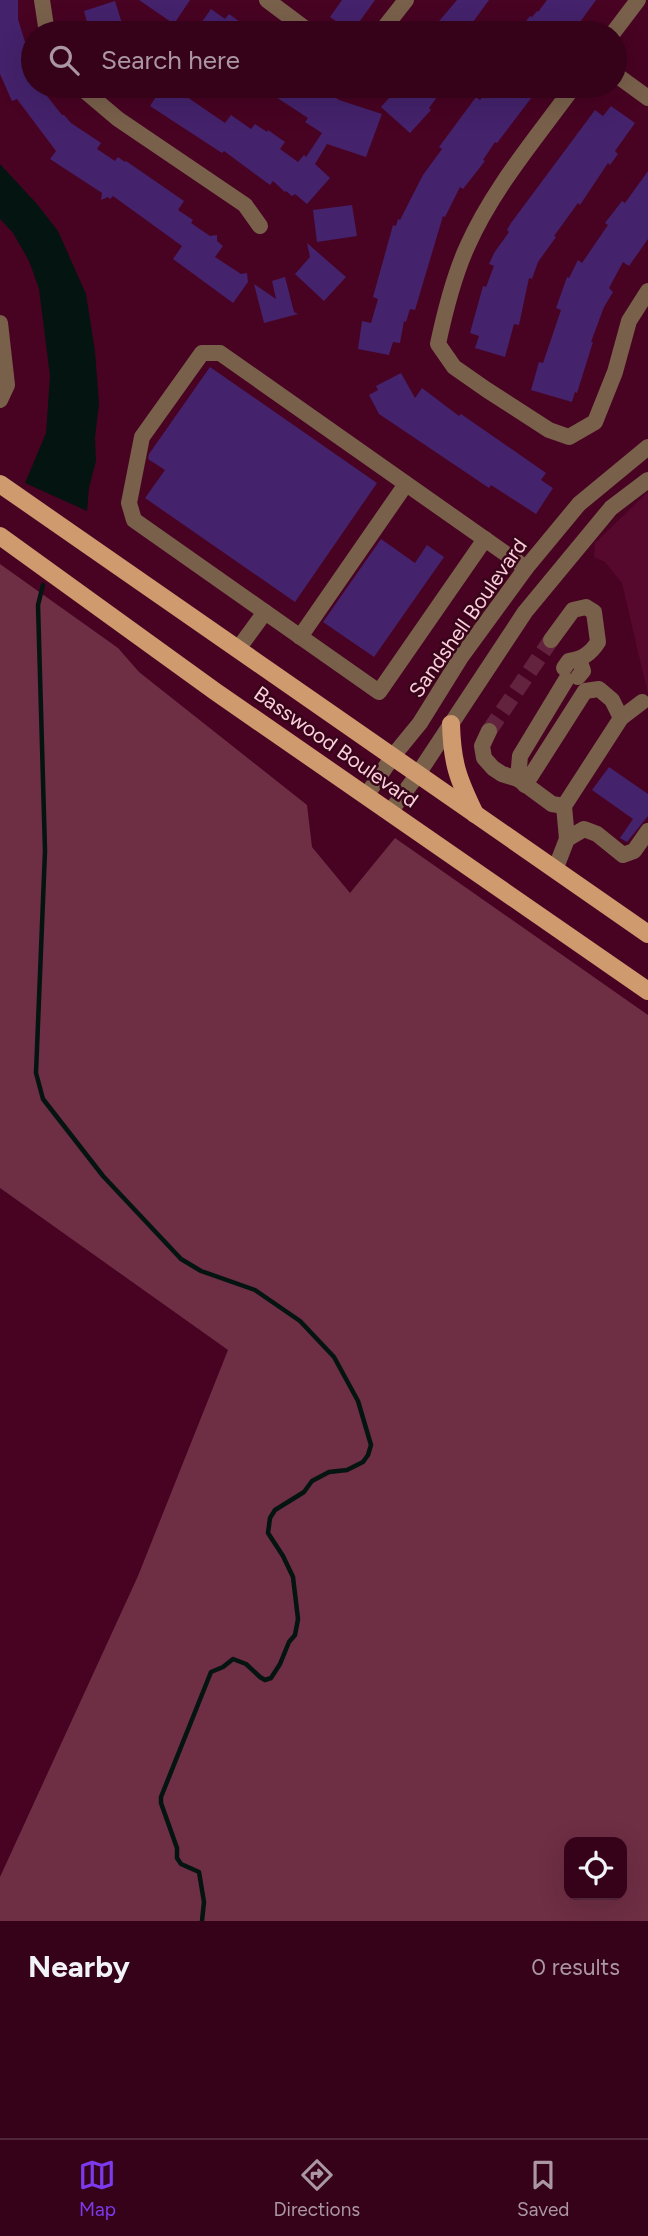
<!DOCTYPE html>
<html lang="en">
<head>
<meta charset="utf-8">
<style>
  :root { --surface:#36021a; --page:#3d0c23; --text:#f1f3f6; --muted:#aa97a2; --line:#502439; --accent:#7c3aed }
  body { margin:0; font-family:Figtree,sans-serif; background:var(--page); color:var(--text) }
  .controls { position:absolute; right:21px; bottom:21px; display:grid; overflow:hidden; border-radius:14px; box-shadow:0 7px 28px #0002 }
  .controls button { width:63px; height:63px; display:grid; place-items:center; padding:0; border:0; border-bottom:2px solid var(--line); background:var(--surface); color:var(--text); font:35px sans-serif }
  .list { margin:0; padding:0; list-style:none }
  h2 { display:flex; justify-content:space-between; align-items:center; height:91px; margin:0; padding:0 28px; font-size:30px }
  h2 small { font-size:23px; font-weight:400; color:var(--muted) }
  .icon { flex:none; width:38px; height:38px; fill:none; stroke:currentColor; stroke-width:2; stroke-linecap:round; stroke-linejoin:round }
  .map { position:relative; flex:none; width:648px; height:1921px; overflow:hidden }
  .search { position:absolute; background:var(--surface); box-shadow:0 7px 28px #0002; left:21px; right:21px; top:21px; height:77px; display:flex; align-items:center; gap:18px; box-sizing:border-box; padding:0 24px; border-radius:38px; color:var(--muted); font-size:26px }
  .sheet { height:217px; background:var(--surface) }
  nav { display:flex; justify-content:space-around; align-items:center; box-sizing:border-box; height:98px; border-top:2px solid var(--line); background:var(--surface); font-size:19px; color:var(--muted) }
  nav a { display:grid; justify-items:center; gap:4px }
  nav .on { color:var(--accent) }
  .map>svg:first-child { display:block }
  .built { fill:#57092d }
  .green { fill:#6e2e44; fill-rule:evenodd }
  .water { fill:#041411 }
  .lines { fill:none; stroke-linecap:round; stroke-linejoin:round }
  .stream { stroke:#041411; stroke-width:4.5 }
  .building { fill:#44226c }
  .minor-tunnel { stroke:#63223e; stroke-width:16; stroke-dasharray:16 8; stroke-linecap:butt }
  .minor { stroke:#79604b; stroke-width:16 }
  .major { stroke:#cf9a6d; stroke-width:18 }
  .labels { text-anchor:middle; stroke-width:5; stroke-linejoin:round; paint-order:stroke }
  .street-label { font-size:21px; fill:#fbcfda; stroke:#370419 }
</style>
</head>
<body>
<div class="map">
<svg width="648" height="1921" viewBox="0 0 648 1921">
  <rect width="100%" height="100%" fill="#480322"/>
  <!-- built -->
  <path class="built" d="M648,492V694L622,583L605,562L594,557L595,543Z"/>
  <!-- green -->
  <path class="green" d="M0,564L118,648L139,672L307,805L312,847L350,893L395,838L648,1015V1921H0V1877L138,1576L228,1350L0,1188ZM569,1842H622V1895H569Z"/>
  <!-- water -->
  <path class="water" d="M0,164L37,204L58,231L86,294L95,351L99,404L95,437L96,461L89,488L87,511L25,483L46,433L50,376L39,289L29,261L13,233L0,219Z"/>
  <g class="lines">
    <!-- stream -->
    <path class="stream" d="M43,585L38,605L45,851L36,1073L43,1099L103,1176L181,1259L201,1271L255,1290L300,1321L334,1357L358,1401L371,1445L368,1455L363,1462L347,1470L329,1472L312,1481L304,1492L275,1510L270,1518L268,1533L283,1556L293,1577L298,1619L295,1635L289,1642L280,1664L271,1678L265,1680L260,1677L246,1664L233,1659L223,1667L211,1672L161,1797V1803L177,1848V1858L181,1864L199,1872L204,1902L202,1921"/>
  </g>
  <!-- building -->
  <g class="building">
    <path d="M0,0H18V19L28,52L25,53L33,70V86H39L62,115H64L71,123L101,143L97,149L115,161L118,157L125,162L126,161L184,201L178,210L193,220L191,223L210,236L217,235V241L223,246L215,257L241,274L247,273L248,282L233,303L173,259L182,246L113,196L110,199L108,197L101,200L102,193L50,159L56,151L17,99L12,101L0,74Z"/>
    <path d="M139,0H190L174,24Z"/>
    <path d="M342,0H375L352,32L330,17Z"/>
    <path d="M457,0H489L465,33H429Z"/>
    <path d="M547,0H596L572,33H517L530,16L532,17L537,11L538,12Z"/>
    <path d="M115,1L125,33H90L84,11Z"/>
    <path d="M211,9L225,19L229,14L255,33H194Z"/>
    <path d="M163,86H195L187,97L225,123L231,115L251,129L255,124L267,132L268,130L285,142L280,149L298,162L304,155L306,157L322,133L305,122L308,118L259,86H319L339,100L382,114L366,157L327,144L315,164L330,178L307,204L295,194L292,196L286,191L285,192L273,181L270,185L224,151L222,153L150,106Z"/>
    <path d="M400,86H445L429,108L431,110L410,133L381,107Z"/>
    <path d="M491,86H528L524,91L532,97L497,143L495,142L483,160L485,161L463,189L460,187L445,217L443,216L415,310L410,309L406,322L404,321L400,343L393,342L389,355L358,349L362,321L371,323L378,299L373,297L393,225L396,226L398,219L400,220L423,175L442,149L439,147L476,97L480,100Z"/>
    <path d="M611,106L635,123L615,151L618,154L610,165L608,163L580,205L578,203L554,236L556,237L538,262L532,279L529,278L519,325L514,324L505,357L475,348L479,336L470,333L483,286L486,287L494,266L489,264L494,253L509,232L507,230L511,223L595,110L603,116Z"/>
    <path d="M648,171V239L629,266L623,262L609,288L613,292L604,307L591,342H593L577,393L575,392L572,402L531,390L539,362L543,363L561,310L556,308L567,277L569,278L578,260L582,263L608,225L605,223L622,201L625,203Z"/>
    <path d="M352,205L357,236L317,242L313,210Z"/>
    <path d="M307,243L346,277L324,301L295,274L310,257Z"/>
    <path d="M285,277L294,312L298,314L264,323L254,284L276,299L272,281Z"/>
    <path d="M210,367L377,483L295,602L145,498L165,470L148,459L149,454Z"/>
    <path d="M401,373L415,398L422,388L459,416L461,414L546,473L541,480L553,488L536,514L491,485L489,488L379,414L369,395L378,390L376,386Z"/>
    <path d="M381,539L415,563L427,545L444,557L374,657L323,622Z"/>
    <path d="M609,767L648,794V816L627,842L620,838L633,819L592,790Z"/>
  </g>
  <g class="lines">
    <!-- minor-tunnel -->
    <path class="minor-tunnel" d="M489,731L551,640"/>
    <!-- minor -->
    <g class="minor">
      <path d="M42,0L47,33"/>
      <path d="M267,0L311,33"/>
      <path d="M380,33L406,0"/>
      <path d="M613,33L638,0"/>
      <path d="M615,74L648,98"/>
      <path d="M79,86L118,119L245,205L260,226"/>
      <path d="M574,86C537,137 493,188 467,247C453,278 445,311 438,344L454,367L487,390L549,430L569,437L595,422L615,372L629,321L648,291"/>
      <path d="M0,323L7,385L0,400"/>
      <path d="M265,612L379,692L485,539"/>
      <path d="M300,637L406,484"/>
      <path d="M551,640L573,610L586,607L594,612L598,642C591,653 583,659 569,661L564,668"/>
      <path d="M238,649L265,612L134,520L129,503L142,437L202,353H220L526,568"/>
      <path d="M578,677L583,671L579,659"/>
      <path d="M489,731L482,746L484,758L493,768L502,774L518,779L552,804L564,806"/>
      <path d="M518,779L520,756L566,680"/>
      <path d="M525,785L585,691L599,689L612,700L621,718"/>
      <path d="M366,796L393,756L420,723L461,657L526,568L579,504L648,447"/>
      <path d="M390,812L418,774L525,612L611,508L648,480"/>
      <path d="M567,839L564,806L621,718L642,702"/>
      <path d="M555,870L567,839L584,829L597,834L623,855L634,851L648,831"/>
    </g>
    <!-- major -->
    <g class="major">
      <path d="M0,484L648,934"/>
      <path d="M0,536L216,692L648,991"/>
      <path d="M451,724C452,763 458,779 475,814"/>
    </g>
  </g>
  <g class="labels">
    <!-- street labels -->
    <g class="street-label">
      <text transform="translate(468 618) rotate(-55)" y="7">Sandshell Boulevard</text>
      <text transform="translate(336 747) rotate(35)" y="7">Basswood Boulevard</text>
    </g>
  </g>
</svg>
<div class="controls">
<button><svg class="icon" aria-label="locate" viewBox="0 0 24 24"><circle cx="12" cy="12" r="6"/><path d="M12 2v4M12 18v4M2 12h4M18 12h4"/></svg></button>
</div>
<div class="search"><svg class="icon" aria-label="search" viewBox="0 0 24 24"><circle cx="10" cy="10" r="6"/><path d="M15 15l6 6"/></svg>Search here</div>
</div>
<section class="sheet">
<h2>Nearby<small>0 results</small></h2>
<ul class="list">
</ul>
</section>
<nav>
<a class="on"><svg class="icon" aria-label="map" viewBox="0 0 24 24"><path d="M3 6l6-2 6 2 6-2v14l-6 2-6-2-6 2zM9 4v14M15 6v14"/></svg>Map</a>
<a><svg class="icon" aria-label="directions" viewBox="0 0 24 24"><path d="M12 3l9 9-9 9-9-9zM9 14v-3h6M13 9l2 2-2 2"/></svg>Directions</a>
<a><svg class="icon" aria-label="saved" viewBox="0 0 24 24"><path d="M7 4h10v16l-5-4-5 4z"/></svg>Saved</a>
</nav>
</body>
</html>
